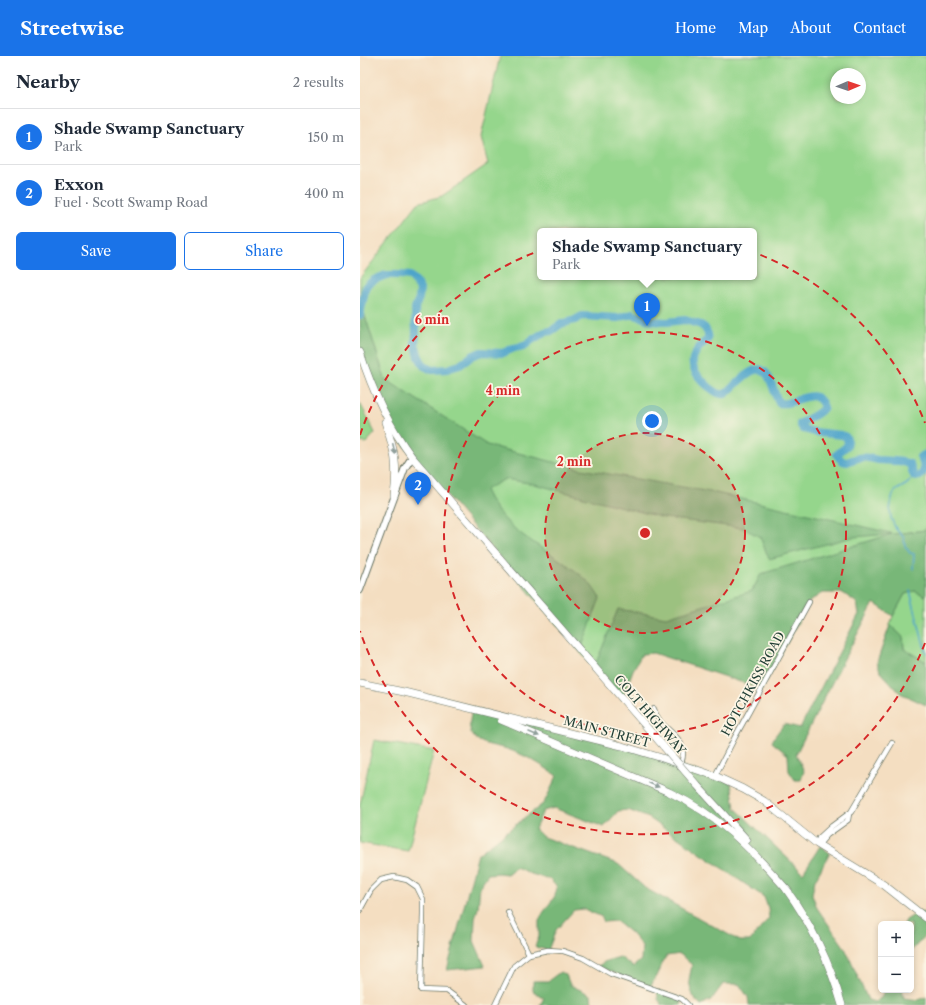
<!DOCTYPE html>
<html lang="en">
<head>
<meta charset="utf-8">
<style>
  :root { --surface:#fff; --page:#f6f6f7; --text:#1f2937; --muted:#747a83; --line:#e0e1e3; --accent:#1a73e8 }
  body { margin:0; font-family:"Libre Caslon Text",serif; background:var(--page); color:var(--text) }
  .controls { position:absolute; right:12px; bottom:12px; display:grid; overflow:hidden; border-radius:6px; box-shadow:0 2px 6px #0003 }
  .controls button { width:36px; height:36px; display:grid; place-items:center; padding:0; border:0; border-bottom:1px solid var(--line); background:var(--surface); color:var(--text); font:20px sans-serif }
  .compass { position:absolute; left:470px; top:12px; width:36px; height:36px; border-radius:50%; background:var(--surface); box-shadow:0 2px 6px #0003; rotate:88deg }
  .you { position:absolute; left:292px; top:365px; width:14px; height:14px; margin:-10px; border:3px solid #fff; border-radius:50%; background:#1a73e8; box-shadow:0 0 0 6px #1a73e833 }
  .badge { display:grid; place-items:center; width:26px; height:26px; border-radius:50%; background:var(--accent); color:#fff; font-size:13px; font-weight:700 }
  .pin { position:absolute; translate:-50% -33px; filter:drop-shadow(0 1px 2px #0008) }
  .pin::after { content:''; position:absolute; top:21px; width:14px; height:12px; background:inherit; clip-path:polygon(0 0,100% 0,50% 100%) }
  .popup { position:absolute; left:177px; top:172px; width:220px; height:52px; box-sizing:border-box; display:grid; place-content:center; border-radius:6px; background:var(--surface); filter:drop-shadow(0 1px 3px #0005); font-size:13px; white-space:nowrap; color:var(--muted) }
  .popup b { font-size:15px; color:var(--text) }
  .popup::after { content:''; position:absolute; left:50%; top:100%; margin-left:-8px; border:8px solid transparent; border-top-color:var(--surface) }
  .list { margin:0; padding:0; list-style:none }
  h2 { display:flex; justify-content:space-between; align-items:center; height:52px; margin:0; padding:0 16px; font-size:17px }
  h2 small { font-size:13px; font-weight:400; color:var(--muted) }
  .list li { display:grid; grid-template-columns:26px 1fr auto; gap:12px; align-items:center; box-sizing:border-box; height:56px; padding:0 16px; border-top:1px solid var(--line) }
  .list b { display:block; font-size:15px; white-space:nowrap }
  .list p { margin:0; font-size:13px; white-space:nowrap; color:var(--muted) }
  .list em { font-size:13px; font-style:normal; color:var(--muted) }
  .actions { display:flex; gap:8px; padding:12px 16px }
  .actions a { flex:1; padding:9px 0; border:1px solid var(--accent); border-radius:6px; text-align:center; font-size:14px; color:var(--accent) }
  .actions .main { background:var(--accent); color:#fff }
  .map { position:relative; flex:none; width:566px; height:949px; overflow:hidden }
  header { display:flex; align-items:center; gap:24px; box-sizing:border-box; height:56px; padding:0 20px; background:var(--accent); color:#fff }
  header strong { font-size:19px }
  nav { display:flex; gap:22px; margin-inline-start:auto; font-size:14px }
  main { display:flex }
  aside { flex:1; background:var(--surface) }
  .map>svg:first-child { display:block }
  .green { fill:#95d68c; stroke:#5a8a60; fill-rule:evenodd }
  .forest { fill:#78b778; stroke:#4c7a56; fill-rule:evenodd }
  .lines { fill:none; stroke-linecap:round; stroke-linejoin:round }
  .stream { stroke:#4da4ca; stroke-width:1.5 }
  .river { stroke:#4da4ca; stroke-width:8 }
  .minor-casing { stroke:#6a7565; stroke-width:6 }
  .secondary-casing { stroke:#6a7565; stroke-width:8 }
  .trunk-casing { stroke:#6a7565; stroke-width:8 }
  .minor { stroke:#fff; stroke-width:4.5 }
  .secondary { stroke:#fff; stroke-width:6 }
  .trunk { stroke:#fff; stroke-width:7 }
  .trunk-bridge-casing { stroke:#6a7565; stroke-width:8; stroke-linecap:butt }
  .trunk-bridge { stroke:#fff; stroke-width:7 }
  .oneway { fill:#8f9e9a }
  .ring { fill:none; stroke:#d62828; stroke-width:2; stroke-dasharray:7 5 }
  .labels { text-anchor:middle; stroke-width:3.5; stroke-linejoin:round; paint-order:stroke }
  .street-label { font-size:12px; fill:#1f3d34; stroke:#fcf5e5 }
  .centre { fill:#d62828; stroke:#fcf5e5; stroke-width:2 }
  .ring-label { font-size:12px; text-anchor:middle; font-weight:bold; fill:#d62828; stroke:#fcf5e5; stroke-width:3.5; stroke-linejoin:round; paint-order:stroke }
</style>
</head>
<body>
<header>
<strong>Streetwise</strong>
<nav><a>Home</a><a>Map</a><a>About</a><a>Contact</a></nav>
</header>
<main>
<aside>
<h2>Nearby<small>2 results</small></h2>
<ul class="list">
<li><span class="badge">1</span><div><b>Shade Swamp Sanctuary</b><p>Park</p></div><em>150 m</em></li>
<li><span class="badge">2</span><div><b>Exxon</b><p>Fuel · Scott Swamp Road</p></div><em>400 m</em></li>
</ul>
<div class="actions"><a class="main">Save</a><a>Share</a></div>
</aside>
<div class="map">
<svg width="566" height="949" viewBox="0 0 566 949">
  <rect width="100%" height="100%" fill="#fcf5e5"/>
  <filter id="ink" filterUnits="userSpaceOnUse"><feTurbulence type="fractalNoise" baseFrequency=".025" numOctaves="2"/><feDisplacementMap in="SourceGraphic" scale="8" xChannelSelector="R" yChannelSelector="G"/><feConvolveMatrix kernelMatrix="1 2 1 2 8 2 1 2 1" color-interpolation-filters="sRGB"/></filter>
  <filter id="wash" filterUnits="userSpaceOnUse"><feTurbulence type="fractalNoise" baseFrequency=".012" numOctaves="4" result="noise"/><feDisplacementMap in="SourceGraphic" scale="16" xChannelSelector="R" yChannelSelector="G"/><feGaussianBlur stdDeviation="0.9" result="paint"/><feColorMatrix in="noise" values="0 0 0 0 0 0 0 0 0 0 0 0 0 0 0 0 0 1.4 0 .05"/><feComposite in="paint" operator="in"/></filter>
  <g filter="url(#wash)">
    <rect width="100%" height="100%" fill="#f4dec1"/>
    <!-- green -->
    <g class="green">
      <path d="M140,0H566V474L535,478L234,612L220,596L184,512L33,328L25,323L0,244V222L58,147L82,140L128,108L121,81ZM476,18H500V42H476ZM180,175H394V221H180Z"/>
      <path d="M0,347L15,377L6,387L0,386Z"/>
      <path d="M555,535L566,540V606L544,593L543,581L530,569L533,560L545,538Z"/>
      <path d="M14,684L74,695L48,795L0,787V749Z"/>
    </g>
    <!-- forest -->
    <g class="forest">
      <path d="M0,244L25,323L127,389L221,413L356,437L535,478L566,474V540L555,535L545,538L533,560L514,547L485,601L436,698L444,715L441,724H435L429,715L428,699L412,686L415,680L424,668L440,672L499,558L497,547L483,537H462L449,546L402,633L293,597L282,598L273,614L262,643L234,612L258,553L306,561L392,535L401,518L532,478L493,481L409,503L400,481L383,472L304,462L174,428L145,423L125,434C145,479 188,491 223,521C230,526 235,535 240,542L220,596L37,381L0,296Z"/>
      <path d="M530,569L543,581L544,593L566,606V649L540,637L520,615L517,606Z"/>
      <path d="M112,653L262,690L371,727L375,752L443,817L460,790L470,797L455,824L452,838L457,852L485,892L508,944L515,946L522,941L524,934H542L544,942L559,944L566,941V949H389L388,941L379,928H363L352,943L341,949L332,940L329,924L332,909L320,898L306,900L290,932L238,910L246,905L260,901L273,911L281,904L282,890L271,877L256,865L244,866L242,861L224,853L214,854L196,874L188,894L179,892L175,890L179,881V865L183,857L195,840L197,831L189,823L171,818L156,811L147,818L138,817L128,818L120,830L118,852L115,863L114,885L125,910L87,914L118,798L184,747L197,720C182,709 167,700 150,694C140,690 124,690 115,682C107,675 110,663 112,653ZM194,752L244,771L258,755L268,754L289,762L404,841L408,852L409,862L390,885H380L285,832L258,808L183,781L175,773L183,755Z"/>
      <path d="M559,856L566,857V879L551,895V868H544L546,864Z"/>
      <path d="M200,916L206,919L210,929L231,939L232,949H180L184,942L173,935V925H188Z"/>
      <path d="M297,934L322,943L321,949H302L298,943Z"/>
    </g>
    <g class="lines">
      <!-- stream -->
      <g class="stream">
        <path d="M553,513L554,498L550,497L545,490L544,482L536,473L531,462L530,454L532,441L535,435L547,428L554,420"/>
        <path d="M550,535L566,597"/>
      </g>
      <!-- river -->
      <path class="river" d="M0,259L6,230L14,224L26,219H40L50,220L55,225L60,233L59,242L55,252L56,277L55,287L59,301L64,310L72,314L87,313L100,309L112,300L121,296L143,297L154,292L164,290L172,284L185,276L191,275L201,268L215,264L222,260L258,262L272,258L292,265L307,266L325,264L341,269L345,272L348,278V283C326,301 329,314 349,331C355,335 358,339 365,338C374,332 397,300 408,320C413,328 414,338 419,347C435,351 455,327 464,351C459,360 448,361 440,368L443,373L454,376L482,379L486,381L488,385L487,390L477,398C479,403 482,406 487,406C491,405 495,402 499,402C506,400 511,403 518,404C529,405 539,404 550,408L553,418L555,421L560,420L564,415L563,406L560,401L566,398"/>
    </g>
  </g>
  <g filter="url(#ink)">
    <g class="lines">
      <defs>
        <g id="minor">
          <path d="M294,653C300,678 331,677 321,708"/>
          <path d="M355,720L375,681L449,546"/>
          <path d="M457,788L459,782L472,770L491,756L532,687"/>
          <path d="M457,788L460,787L467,779L488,764L489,758"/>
          <path d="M0,854L11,834L21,824L34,821L47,824L57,831L63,843V857L61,934L87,935L106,949"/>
          <path d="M148,856L169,898"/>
          <path d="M135,949L154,910L169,898L188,894L203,895L223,902L251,918L322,943L328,949"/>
        </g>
        <path id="secondary" d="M0,534L45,412L52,401"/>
        <g id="trunk">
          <path d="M0,296C12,334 28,369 52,401L304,691"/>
          <path d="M25,366C35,396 38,408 34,440"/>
          <path d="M0,627L44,636L262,690L302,702L355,720L383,733L404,745L457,788L524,829L566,862"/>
          <path d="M141,664L309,736C360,760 392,794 429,836"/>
          <path d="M336,728L387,784"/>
          <path d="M426,833C452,869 470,907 482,949"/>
        </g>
      </defs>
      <!-- minor casing -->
      <use href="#minor" class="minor-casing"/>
      <!-- secondary casing -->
      <use href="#secondary" class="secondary-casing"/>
      <!-- trunk casing -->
      <use href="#trunk" class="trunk-casing"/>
      <!-- minor -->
      <use href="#minor" class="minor"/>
      <!-- secondary -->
      <use href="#secondary" class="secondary"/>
      <!-- trunk -->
      <use href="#trunk" class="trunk"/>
      <defs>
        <path id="trunk-bridge" d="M304,691L336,728"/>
      </defs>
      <!-- trunk-bridge casing -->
      <use href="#trunk-bridge" class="trunk-bridge-casing"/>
      <!-- trunk-bridge -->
      <use href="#trunk-bridge" class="trunk-bridge"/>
    </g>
    <!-- one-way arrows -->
    <defs><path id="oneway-solid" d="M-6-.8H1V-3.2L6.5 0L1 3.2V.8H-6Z"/></defs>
    <g class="oneway">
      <use href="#oneway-solid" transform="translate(34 393) rotate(77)"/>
      <use href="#oneway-solid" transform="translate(174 678) rotate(23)"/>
      <use href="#oneway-solid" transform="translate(294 729) rotate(23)"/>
    </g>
  </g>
  <!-- distance rings -->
  <circle cx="285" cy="477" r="100" fill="#d62828" fill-opacity=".12"/>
  <g class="ring">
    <circle cx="285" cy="477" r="100"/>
    <circle cx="285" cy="477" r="201"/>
    <path d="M565 587A301 301 0 0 1 0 575M0 379A301 301 0 0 1 565 367"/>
  </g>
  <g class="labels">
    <!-- street labels -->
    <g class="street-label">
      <text transform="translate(393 628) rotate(-61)" y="4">HOTCHKISS ROAD</text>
      <text transform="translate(290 659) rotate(49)" y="4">COLT HIGHWAY</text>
      <text transform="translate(247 676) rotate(15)" y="4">MAIN STREET</text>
    </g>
  </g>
  <circle cx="285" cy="477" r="6" class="centre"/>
  <g class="ring-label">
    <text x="72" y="268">6 min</text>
    <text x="143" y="339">4 min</text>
    <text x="214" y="410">2 min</text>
  </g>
</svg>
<div class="controls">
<button>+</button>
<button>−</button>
</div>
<svg class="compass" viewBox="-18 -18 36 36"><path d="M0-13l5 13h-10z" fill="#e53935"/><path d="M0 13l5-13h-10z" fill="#747a83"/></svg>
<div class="you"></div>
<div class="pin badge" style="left:287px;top:270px">1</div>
<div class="popup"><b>Shade Swamp Sanctuary</b>Park</div>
<div class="pin badge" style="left:58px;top:449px">2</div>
</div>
</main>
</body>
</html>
